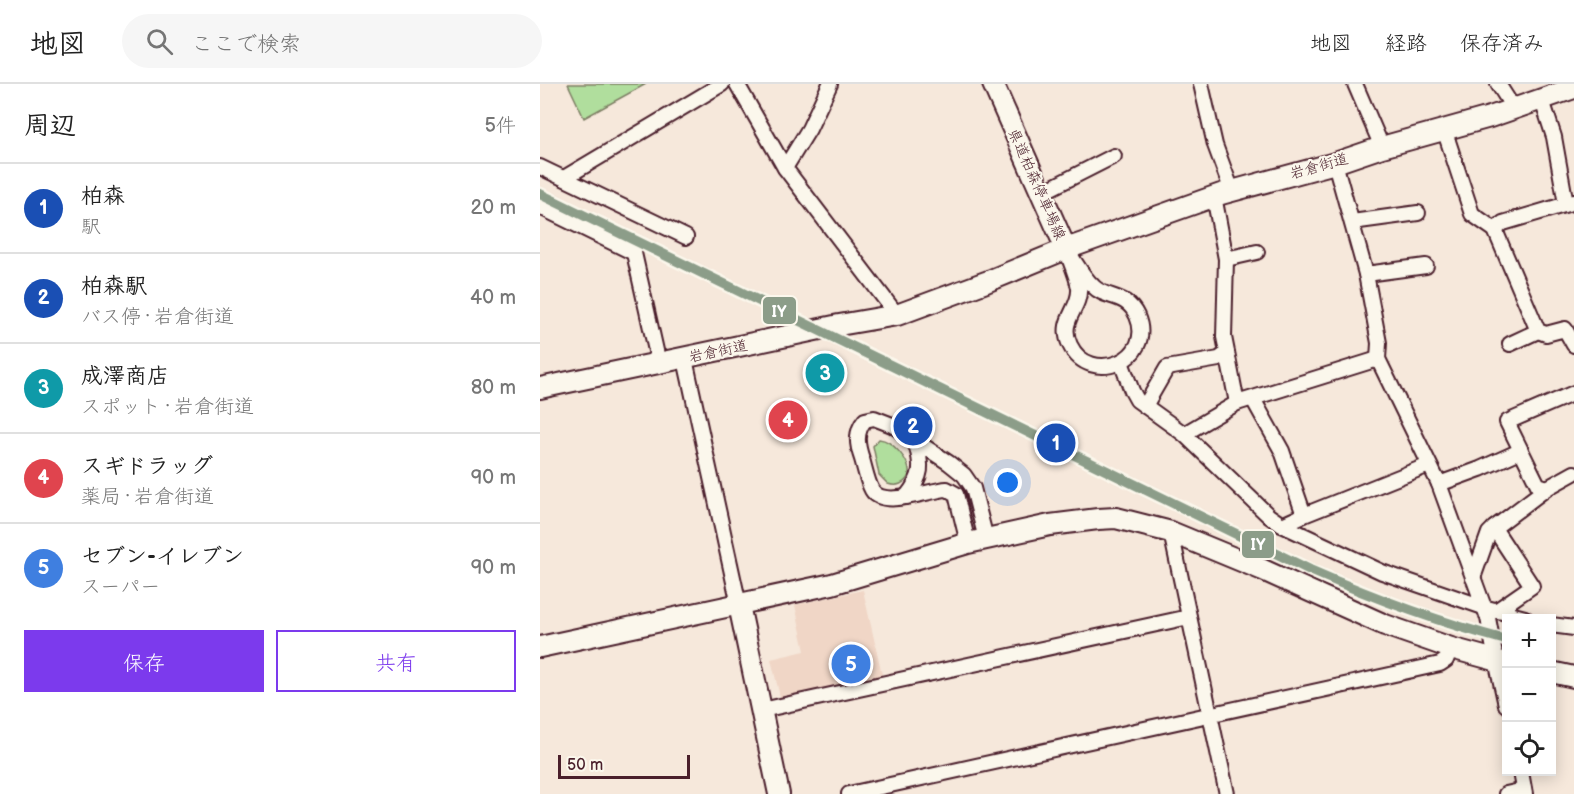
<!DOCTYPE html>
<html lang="ja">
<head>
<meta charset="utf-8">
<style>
  :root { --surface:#fff; --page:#f6f6f6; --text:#222; --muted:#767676; --line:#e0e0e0; --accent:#7c3aed }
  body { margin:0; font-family:"Balsamiq Sans","Klee One",sans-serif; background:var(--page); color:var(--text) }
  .controls { position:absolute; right:18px; bottom:18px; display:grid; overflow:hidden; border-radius:0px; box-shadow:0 3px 15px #0003 }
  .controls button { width:54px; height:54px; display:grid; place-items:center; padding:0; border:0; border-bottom:2px solid var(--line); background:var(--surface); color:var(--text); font:30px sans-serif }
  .scale { position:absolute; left:18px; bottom:15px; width:132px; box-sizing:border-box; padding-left:6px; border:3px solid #4a1f2b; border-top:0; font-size:16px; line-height:21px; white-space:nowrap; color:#4a1f2b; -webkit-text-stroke:4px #fbf7ec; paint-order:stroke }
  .you { position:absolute; left:468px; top:399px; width:21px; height:21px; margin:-15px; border:4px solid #fff; border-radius:50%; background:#1a73e8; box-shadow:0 0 0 9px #1a73e833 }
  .badge { display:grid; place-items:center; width:39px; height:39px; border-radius:50%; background:var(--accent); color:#fff; font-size:20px; font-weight:700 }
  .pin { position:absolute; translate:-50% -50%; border:3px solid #fff; box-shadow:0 2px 6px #0006 }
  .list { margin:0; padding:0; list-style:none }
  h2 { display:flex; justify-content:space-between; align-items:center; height:78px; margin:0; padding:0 24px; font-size:26px }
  h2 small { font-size:20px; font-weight:400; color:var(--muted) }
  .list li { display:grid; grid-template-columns:39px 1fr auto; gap:18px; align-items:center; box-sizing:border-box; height:90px; padding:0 24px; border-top:2px solid var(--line) }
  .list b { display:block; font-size:22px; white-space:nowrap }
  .list p { margin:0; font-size:20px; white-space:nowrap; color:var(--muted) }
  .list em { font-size:20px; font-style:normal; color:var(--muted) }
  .actions { display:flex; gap:12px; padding:18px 24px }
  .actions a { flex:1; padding:14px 0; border:2px solid var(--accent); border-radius:0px; text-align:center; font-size:21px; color:var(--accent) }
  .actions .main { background:var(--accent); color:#fff }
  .icon { flex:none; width:33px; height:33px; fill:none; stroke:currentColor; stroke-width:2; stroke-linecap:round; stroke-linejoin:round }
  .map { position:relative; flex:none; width:1034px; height:710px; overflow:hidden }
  header { display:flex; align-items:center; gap:36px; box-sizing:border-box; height:84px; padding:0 30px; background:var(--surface); border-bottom:2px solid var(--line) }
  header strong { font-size:28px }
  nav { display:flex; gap:33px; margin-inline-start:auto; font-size:21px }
  .search { width:420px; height:54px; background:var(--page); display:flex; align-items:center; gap:15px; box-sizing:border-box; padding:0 21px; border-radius:33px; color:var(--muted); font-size:22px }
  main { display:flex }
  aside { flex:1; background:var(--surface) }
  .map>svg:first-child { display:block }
  .built { fill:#f0d6c6 }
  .green { fill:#b0de9d; stroke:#7d7e64; stroke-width:1.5 }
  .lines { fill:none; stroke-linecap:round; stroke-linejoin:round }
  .street-casing { stroke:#4a1f2b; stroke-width:18 }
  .secondary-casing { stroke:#4a1f2b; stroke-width:24 }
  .street { stroke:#fbf7ec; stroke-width:14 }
  .secondary { stroke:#fbf7ec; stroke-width:20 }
  .rail-1-casing { stroke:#fbf7ec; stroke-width:15 }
  .rail-1 { stroke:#8c9d89; stroke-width:10 }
  .labels { text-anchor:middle; stroke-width:4.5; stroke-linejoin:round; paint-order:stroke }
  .street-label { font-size:15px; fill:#4a1f2b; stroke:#fbf7ec }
  .line-badge { stroke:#fbf7ec; stroke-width:2 }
  .badge-label { font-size:16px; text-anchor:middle; font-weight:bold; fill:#fff }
</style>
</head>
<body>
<header>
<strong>地図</strong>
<div class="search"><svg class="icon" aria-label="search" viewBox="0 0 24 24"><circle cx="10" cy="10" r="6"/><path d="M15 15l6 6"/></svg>ここで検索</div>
<nav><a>地図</a><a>経路</a><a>保存済み</a></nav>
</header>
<main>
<aside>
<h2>周辺<small>5件</small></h2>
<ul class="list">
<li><span class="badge" style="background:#1a4fb4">1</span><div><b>柏森</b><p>駅</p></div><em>20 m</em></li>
<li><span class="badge" style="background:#1a4fb4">2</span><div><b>柏森駅</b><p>バス停 · 岩倉街道</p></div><em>40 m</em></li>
<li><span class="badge" style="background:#0f9aa8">3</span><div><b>成澤商店</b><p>スポット · 岩倉街道</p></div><em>80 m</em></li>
<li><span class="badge" style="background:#e0444e">4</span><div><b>スギドラッグ</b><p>薬局 · 岩倉街道</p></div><em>90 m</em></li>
<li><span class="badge" style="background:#3f7fe0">5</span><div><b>セブン-イレブン</b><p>スーパー</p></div><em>90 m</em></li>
</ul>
<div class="actions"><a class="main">保存</a><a>共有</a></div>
</aside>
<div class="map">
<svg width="1034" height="710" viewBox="0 0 1034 710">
  <rect width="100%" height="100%" fill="#f6e8db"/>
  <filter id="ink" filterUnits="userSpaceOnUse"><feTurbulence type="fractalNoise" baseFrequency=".0167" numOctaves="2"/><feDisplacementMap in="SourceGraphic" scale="12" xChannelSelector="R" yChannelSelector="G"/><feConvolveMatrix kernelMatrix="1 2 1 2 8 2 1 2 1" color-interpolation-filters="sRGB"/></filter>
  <g filter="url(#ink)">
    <!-- built -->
    <path class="built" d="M323,506L343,595L241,617L231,575L265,567L255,521Z"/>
    <!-- green -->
    <g class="green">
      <path d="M28,0H106L44,34Z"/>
      <path d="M339,355C352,356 371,377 369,391C365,400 357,403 348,400L339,391L333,362Z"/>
    </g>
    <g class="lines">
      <defs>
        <g id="street">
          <path d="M197,0L245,84L357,231"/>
          <path d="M661,0L675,61L692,107"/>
          <path d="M815,0L842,63"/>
          <path d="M958,0L974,25"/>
          <path d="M1002,16L1014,53L1026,120"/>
          <path d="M904,45L932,130L955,146L998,247L1006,250L1025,245L1034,261"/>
          <path d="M795,79L826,190L839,259L838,275L899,400L948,534L956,576L966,621"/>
          <path d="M0,83L146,153"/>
          <path d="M245,84L269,45L290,0"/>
          <path d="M24,94L182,0"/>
          <path d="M501,109L574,72"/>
          <path d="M674,112L686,175L684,253L697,319"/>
          <path d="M0,123L94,169L119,280"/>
          <path d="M812,138L878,129"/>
          <path d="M955,146L963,139L1034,118"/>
          <path d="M526,165C535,177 542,192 553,202C566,216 586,208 597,232C616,276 550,303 530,261C518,236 541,225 539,204C537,192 530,177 526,165Z"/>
          <path d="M686,175L717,168"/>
          <path d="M826,190L886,182"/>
          <path d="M970,260L998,247"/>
          <path d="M145,275L199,521"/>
          <path d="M581,278L592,307L597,316L644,350L729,432L742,441L842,488L943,523L985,534"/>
          <path d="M713,315L742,367L764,431L742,441"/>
          <path d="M605,322L627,284L679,275L687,269"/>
          <path d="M644,350L697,319L838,275"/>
          <path d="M899,400L940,385L980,367"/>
          <path d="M1007,404L998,401L967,338L1034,309"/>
          <path d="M366,413C383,392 383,382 375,357"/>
          <path d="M764,431L889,381"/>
          <path d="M954,444L992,502L956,527"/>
          <path d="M631,448L687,710"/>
          <path d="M428,459L416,410L407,405C389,406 343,425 332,406C327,397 325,385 322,375C317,361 315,348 325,336L334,334L352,341L409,379L424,391L433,404L446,455"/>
          <path d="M933,494L949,449L954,444L1007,404L1034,389"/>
          <path d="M1011,541L1034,544"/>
          <path d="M222,626L649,533"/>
          <path d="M981,688L985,710"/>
          <path d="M309,710L900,580L906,576L911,564"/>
          <path d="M966,710L984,706"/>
        </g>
        <g id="secondary">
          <path d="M453,0L526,165"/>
          <path d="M0,304L299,241L357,231L446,198L526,165L681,110L795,79L842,63L950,33L1034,4"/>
          <path d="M199,521L239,710"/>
          <path d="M0,563L292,500L428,459L510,441L558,435L576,434L631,448L723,486L845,541L911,564L966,579"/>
          <path d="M1011,588L1034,593"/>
        </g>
      </defs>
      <!-- street casing -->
      <use href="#street" class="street-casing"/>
      <!-- secondary casing -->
      <use href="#secondary" class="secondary-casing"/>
      <!-- street -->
      <use href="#street" class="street"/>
      <!-- secondary -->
      <use href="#secondary" class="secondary"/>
      <defs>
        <path id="rail-1" d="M0,110L770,486C834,514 898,538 966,556"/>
      </defs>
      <!-- rail-1 casing -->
      <use href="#rail-1" class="rail-1-casing"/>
      <!-- rail-1 -->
      <use href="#rail-1" class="rail-1"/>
    </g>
  </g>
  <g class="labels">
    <!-- street labels -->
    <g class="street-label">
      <text transform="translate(779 82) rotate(-16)" y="5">岩倉街道</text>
      <text transform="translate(497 100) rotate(66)" y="5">県道柏森停車場線</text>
      <text transform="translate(178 267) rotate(-12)" y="5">岩倉街道</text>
    </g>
  </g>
  <g class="line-badge">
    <rect x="222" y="212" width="35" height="29" rx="6" fill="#8c9d89"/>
    <rect x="701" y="446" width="34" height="29" rx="6" fill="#8c9d89"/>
  </g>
  <g class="badge-label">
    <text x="239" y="233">IY</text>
    <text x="718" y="466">IY</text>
  </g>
</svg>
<div class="controls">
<button>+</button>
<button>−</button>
<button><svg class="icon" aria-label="locate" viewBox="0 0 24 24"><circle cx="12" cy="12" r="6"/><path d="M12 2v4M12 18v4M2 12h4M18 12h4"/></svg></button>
</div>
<div class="scale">50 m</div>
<div class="you"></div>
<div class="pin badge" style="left:516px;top:359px;background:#1a4fb4">1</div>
<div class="pin badge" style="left:373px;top:342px;background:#1a4fb4">2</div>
<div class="pin badge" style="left:285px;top:289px;background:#0f9aa8">3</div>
<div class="pin badge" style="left:248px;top:336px;background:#e0444e">4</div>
<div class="pin badge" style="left:311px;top:580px;background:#3f7fe0">5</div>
</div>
</main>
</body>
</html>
